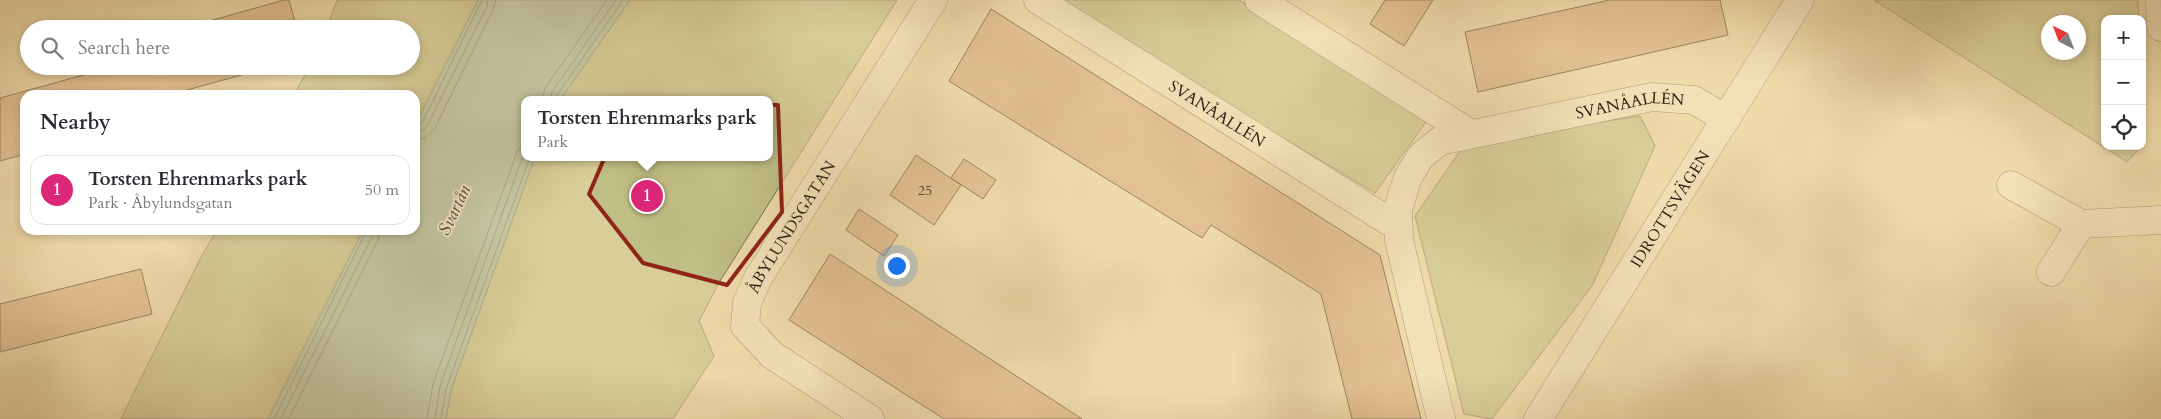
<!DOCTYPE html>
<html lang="en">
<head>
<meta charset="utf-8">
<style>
  :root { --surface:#fff; --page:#f7f7f7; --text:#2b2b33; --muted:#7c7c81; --line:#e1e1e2; --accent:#db2777 }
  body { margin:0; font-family:Cardo,serif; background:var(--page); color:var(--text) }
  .controls { position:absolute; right:15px; top:15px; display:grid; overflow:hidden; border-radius:10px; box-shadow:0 2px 8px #0003 }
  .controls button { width:45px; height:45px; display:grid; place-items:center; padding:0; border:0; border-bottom:1px solid var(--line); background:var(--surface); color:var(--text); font:25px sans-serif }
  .compass { position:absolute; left:2041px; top:15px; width:45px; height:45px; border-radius:50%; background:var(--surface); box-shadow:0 2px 8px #0003; rotate:318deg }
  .you { position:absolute; left:896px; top:265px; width:18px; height:18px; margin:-12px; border:4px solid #fff; border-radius:50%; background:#1a73e8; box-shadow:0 0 0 8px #1a73e833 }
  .badge { display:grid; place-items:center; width:32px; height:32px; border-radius:50%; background:var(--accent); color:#fff; font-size:16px; font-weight:700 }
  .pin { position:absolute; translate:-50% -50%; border:2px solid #fff; box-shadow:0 1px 5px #0006 }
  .popup { position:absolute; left:521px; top:96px; width:252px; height:65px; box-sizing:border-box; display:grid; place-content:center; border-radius:10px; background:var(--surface); filter:drop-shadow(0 1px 4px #0005); font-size:16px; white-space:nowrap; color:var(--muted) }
  .popup b { font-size:19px; color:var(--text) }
  .popup::after { content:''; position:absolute; left:50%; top:100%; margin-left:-10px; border:10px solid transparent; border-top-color:var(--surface) }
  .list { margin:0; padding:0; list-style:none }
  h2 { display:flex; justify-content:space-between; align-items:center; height:65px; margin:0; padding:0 20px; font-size:21px }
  h2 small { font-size:16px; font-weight:400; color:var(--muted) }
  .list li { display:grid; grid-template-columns:32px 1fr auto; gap:15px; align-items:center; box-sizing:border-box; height:70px; margin:0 10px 10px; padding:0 10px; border:1px solid var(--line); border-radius:15px }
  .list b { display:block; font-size:19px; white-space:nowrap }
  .list p { margin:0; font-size:16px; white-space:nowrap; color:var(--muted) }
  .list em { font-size:16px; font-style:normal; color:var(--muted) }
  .icon { flex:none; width:28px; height:28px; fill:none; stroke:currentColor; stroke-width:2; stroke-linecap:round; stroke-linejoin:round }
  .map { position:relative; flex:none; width:2161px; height:419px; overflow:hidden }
  .search { position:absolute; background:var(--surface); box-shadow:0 2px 8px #0003; left:20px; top:20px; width:400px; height:55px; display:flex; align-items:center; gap:12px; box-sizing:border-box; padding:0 18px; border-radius:28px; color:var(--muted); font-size:19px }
  .panel { position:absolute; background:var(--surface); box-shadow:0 2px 8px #0003; left:20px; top:90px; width:400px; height:145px; border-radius:15px }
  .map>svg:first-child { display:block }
  .green { fill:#bfbe84; stroke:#766e4c; fill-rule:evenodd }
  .water { fill:#9abba7; stroke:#6f7d6c }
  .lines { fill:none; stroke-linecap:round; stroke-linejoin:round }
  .shore { stroke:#646d5e; stroke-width:1 }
  .building { fill:#d8a375; stroke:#2e1f14 }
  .minor-casing { stroke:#5e4e39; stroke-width:29 }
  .minor { stroke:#f5e7c7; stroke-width:28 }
  .marked { fill:none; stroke:#8f2418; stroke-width:4; stroke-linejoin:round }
  .labels { text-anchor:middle; stroke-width:4; stroke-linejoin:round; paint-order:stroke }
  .number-label { font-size:14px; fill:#58402c }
  .street-label { font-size:16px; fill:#2e1f14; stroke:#f5e7c7 }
  .water-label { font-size:18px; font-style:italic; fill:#4e4e40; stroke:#f5e7c7 }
</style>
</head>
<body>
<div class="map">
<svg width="2161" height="419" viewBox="0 0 2161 419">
  <rect width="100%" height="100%" fill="#efdaa9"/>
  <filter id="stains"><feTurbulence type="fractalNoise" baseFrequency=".004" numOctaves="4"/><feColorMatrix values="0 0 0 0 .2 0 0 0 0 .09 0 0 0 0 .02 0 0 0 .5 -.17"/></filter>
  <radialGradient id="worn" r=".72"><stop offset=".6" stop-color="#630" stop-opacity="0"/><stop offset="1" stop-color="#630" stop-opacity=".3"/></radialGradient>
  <!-- green -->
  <g class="green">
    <path d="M337,0H478L415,125V95H294L310,66H411V29H326Z"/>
    <path d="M630,0H897L720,281L699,321L714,356L673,419H446L451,390L535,157H770V100H560Z"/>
    <path d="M1054,0H1239L1428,119L1375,193Z"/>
    <path d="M1874,0H2138L2139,19H2105V146H2142L2127,162ZM2078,22V52H2048V22Z"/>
    <path d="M1640,116L1655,146L1592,286L1492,419L1464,414L1415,216L1467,141Z"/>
    <path d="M217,230H363L268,419H121L200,259Z"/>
  </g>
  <!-- water -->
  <path class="water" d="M478,0H630L560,100H524V157H535L451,390L446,419H268L363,230H415V125Z"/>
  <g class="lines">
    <!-- shore -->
    <g class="shore">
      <path d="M542,100L545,88L607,0"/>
      <path d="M550,100L552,92L616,0"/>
      <path d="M556,100L557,95L623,0"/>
      <path d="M415,126L422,123L482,0"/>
      <path d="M415,132L422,131L427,126L487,7L488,0"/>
      <path d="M415,140L425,138L434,130L493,10L496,0"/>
      <path d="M274,419L367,230"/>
      <path d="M281,419L372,237L373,230"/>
      <path d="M289,419L378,240L380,230"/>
      <path d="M427,419L433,384L517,152L524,142"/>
      <path d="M435,419L440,386L524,153"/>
      <path d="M441,419L446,389L530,157"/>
    </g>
  </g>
  <!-- building -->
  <g class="building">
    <path d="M284,0H289L297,29H181Z"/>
    <path d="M1385,0H1433L1404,46L1370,24Z"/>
    <path d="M1610,0H1720L1728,35L1478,92L1465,32Z"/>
    <path d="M991,9L1380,255L1421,419H1352L1321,294L1211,225L1202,238L949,81Z"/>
    <path d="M116,66H274L169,95H25V154L0,161V98Z"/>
    <path d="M916,155L961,185L934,225L890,195Z"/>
    <path d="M964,159L996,180L983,199L951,178Z"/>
    <path d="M859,209L898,235L884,256L846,230Z"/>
    <path d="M830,254L952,334L1082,419H944L789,320Z"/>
    <path d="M141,269L152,314L0,352V304Z"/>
  </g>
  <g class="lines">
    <defs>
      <g id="minor">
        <path id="s1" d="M1038,0L1398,227"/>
        <path d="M1259,0L1471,134"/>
        <path d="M2160,0L2161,27"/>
        <path d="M2011,185L2081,224L2161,220"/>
        <path d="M2051,272L2081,224"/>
        <path id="s2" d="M870,419L772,355L745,326L747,303L758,278L933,0"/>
        <path id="s3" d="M1441,419L1399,240L1398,209L1408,177L1421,156L1440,141L1652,97L1694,100L1726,119"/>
        <path id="s4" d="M1538,419L1800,0"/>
      </g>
    </defs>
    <!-- minor casing -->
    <use href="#minor" class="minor-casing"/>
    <!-- minor -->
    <use href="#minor" class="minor"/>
  </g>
  <!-- marked area -->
  <path d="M0 0H2161V419H0ZM684,103L778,105L782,212L727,285L643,263L589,194L615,133Z" fill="#efdaa9" fill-opacity=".55" fill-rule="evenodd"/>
  <path class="marked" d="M684,103L778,105L782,212L727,285L643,263L589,194L615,133Z"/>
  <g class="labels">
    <!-- number labels -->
    <g class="number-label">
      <text x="925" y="195">25</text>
    </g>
    <!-- street labels -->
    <g class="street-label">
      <text dy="6" stroke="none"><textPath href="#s3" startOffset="491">SVANÅALLÉN</textPath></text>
      <text dy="6" stroke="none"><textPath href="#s1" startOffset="212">SVANÅALLÉN</textPath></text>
      <text dy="6" stroke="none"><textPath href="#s4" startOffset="248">IDROTTSVÄGEN</textPath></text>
      <text dy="6" stroke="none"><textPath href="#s2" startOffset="268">ÅBYLUNDSGATAN</textPath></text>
    </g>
    <!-- water labels -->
    <g class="water-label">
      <text transform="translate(454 210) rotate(-65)" y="6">Svartån</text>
    </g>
  </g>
  <rect width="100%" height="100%" filter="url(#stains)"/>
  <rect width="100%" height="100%" fill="url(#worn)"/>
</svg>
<div class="controls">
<button>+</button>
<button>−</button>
<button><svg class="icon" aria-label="locate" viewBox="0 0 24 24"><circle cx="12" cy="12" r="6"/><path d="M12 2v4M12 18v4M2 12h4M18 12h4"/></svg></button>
</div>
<svg class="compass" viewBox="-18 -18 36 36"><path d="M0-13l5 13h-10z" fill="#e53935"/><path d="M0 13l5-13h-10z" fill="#7c7c81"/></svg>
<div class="you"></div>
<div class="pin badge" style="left:647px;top:196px">1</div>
<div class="popup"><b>Torsten Ehrenmarks park</b>Park</div>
<div class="search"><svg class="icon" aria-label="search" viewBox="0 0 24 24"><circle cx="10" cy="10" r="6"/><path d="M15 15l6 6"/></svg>Search here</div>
<section class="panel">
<h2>Nearby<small></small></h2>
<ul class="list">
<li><span class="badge">1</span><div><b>Torsten Ehrenmarks park</b><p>Park · Åbylundsgatan</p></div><em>50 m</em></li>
</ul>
</section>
</div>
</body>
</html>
